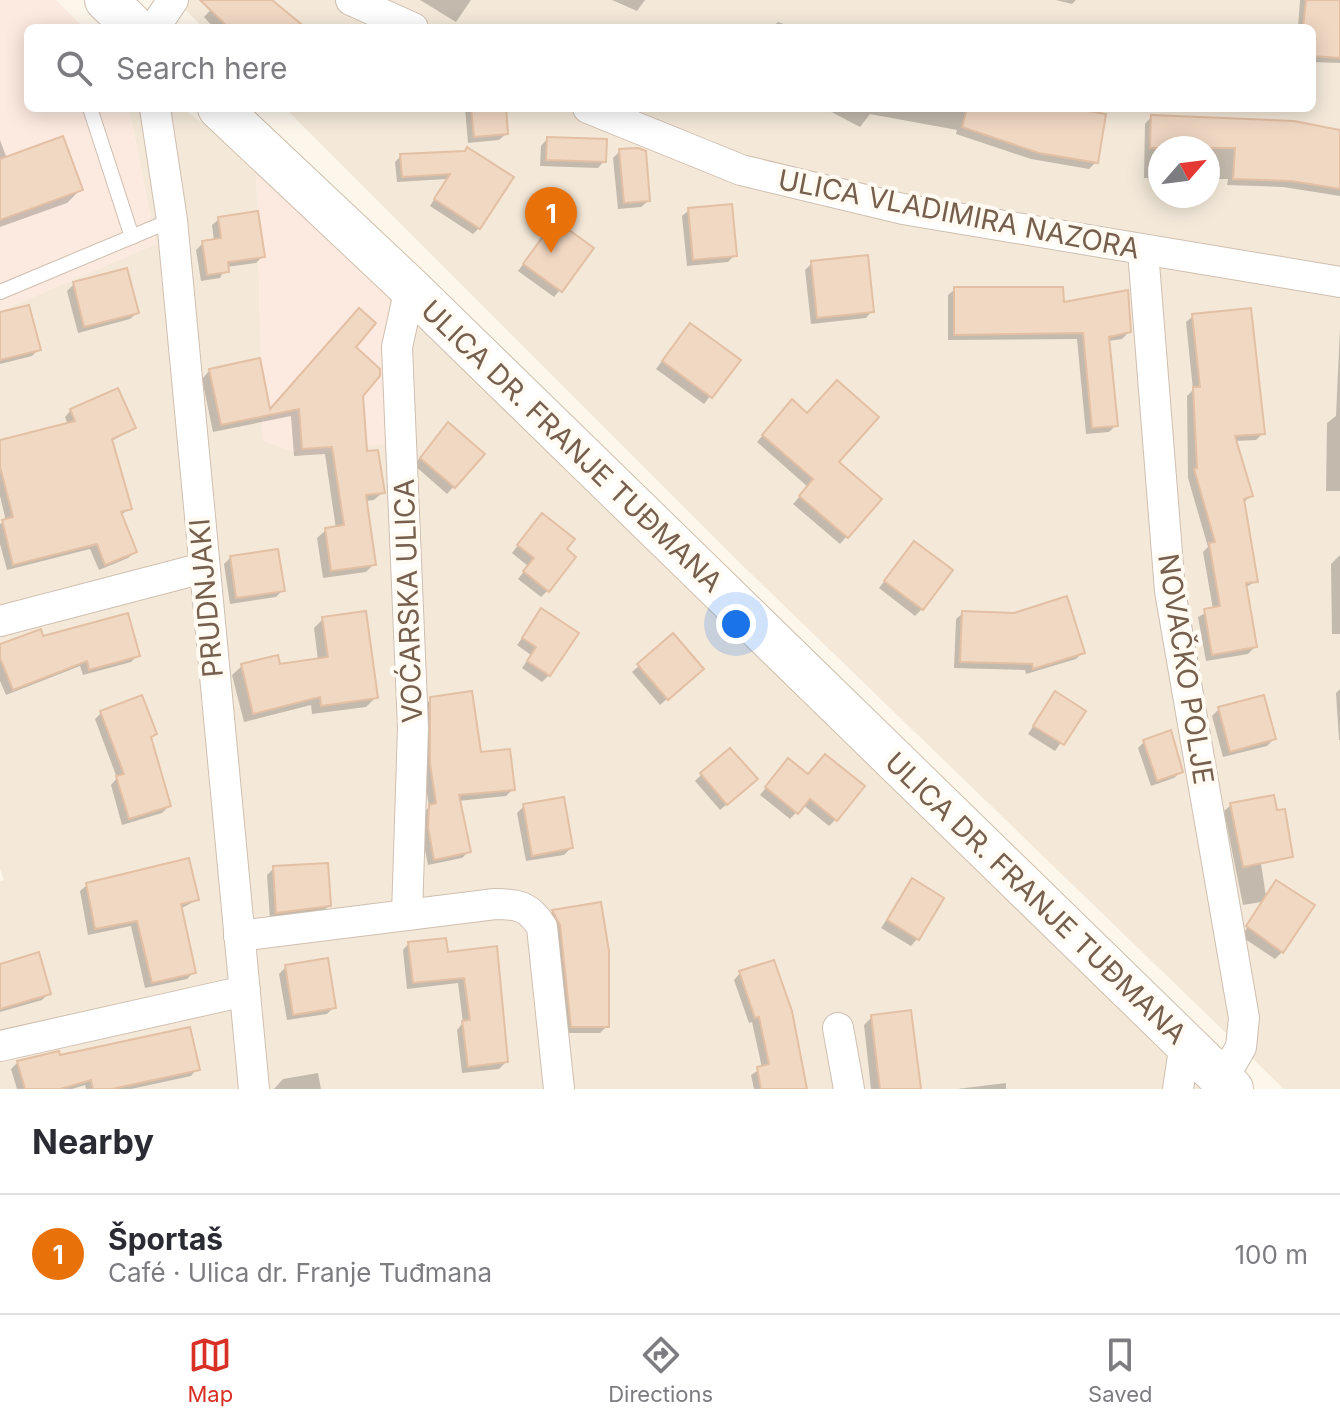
<!DOCTYPE html>
<html lang="en">
<head>
<meta charset="utf-8">
<style>
  :root { --surface:#fff; --page:#f2f2f3; --text:#2b2b33; --muted:#7c7c81; --line:#e1e1e2; --accent:#d93025 }
  body { margin:0; font-family:Inter,sans-serif; background:var(--page); color:var(--text) }
  .compass { position:absolute; left:1148px; top:136px; width:72px; height:72px; border-radius:50%; background:var(--surface); box-shadow:0 4px 20px #0003; rotate:62deg }
  .you { position:absolute; left:736px; top:624px; width:28px; height:28px; margin:-20px; border:6px solid #fff; border-radius:50%; background:#1a73e8; box-shadow:0 0 0 12px #1a73e833 }
  .badge { display:grid; place-items:center; width:52px; height:52px; border-radius:50%; background:var(--accent); color:#fff; font-size:26px; font-weight:700 }
  .pin { position:absolute; translate:-50% -66px; filter:drop-shadow(0 2px 4px #0008) }
  .pin::after { content:''; position:absolute; top:42px; width:28px; height:24px; background:inherit; clip-path:polygon(0 0,100% 0,50% 100%) }
  .list { margin:0; padding:0; list-style:none }
  h2 { display:flex; justify-content:space-between; align-items:center; height:104px; margin:0; padding:0 32px; font-size:34px }
  h2 small { font-size:26px; font-weight:400; color:var(--muted) }
  .list li { display:grid; grid-template-columns:52px 1fr auto; gap:24px; align-items:center; box-sizing:border-box; height:120px; padding:0 32px; border-top:2px solid var(--line) }
  .list b { display:block; font-size:30px; white-space:nowrap }
  .list p { margin:0; font-size:26px; white-space:nowrap; color:var(--muted) }
  .list em { font-size:26px; font-style:normal; color:var(--muted) }
  .icon { flex:none; width:44px; height:44px; fill:none; stroke:currentColor; stroke-width:2; stroke-linecap:round; stroke-linejoin:round }
  .map { position:relative; flex:none; width:1340px; height:1089px; overflow:hidden }
  .search { position:absolute; background:var(--surface); box-shadow:0 4px 20px #0003; left:24px; right:24px; top:24px; height:88px; display:flex; align-items:center; gap:20px; box-sizing:border-box; padding:0 28px; border-radius:12px; color:var(--muted); font-size:30px }
  .sheet { height:224px; background:var(--surface) }
  nav { display:flex; justify-content:space-around; align-items:center; box-sizing:border-box; height:112px; border-top:2px solid var(--line); background:var(--surface); font-size:22px; color:var(--muted) }
  nav a { display:grid; justify-items:center; gap:4px }
  nav .on { color:var(--accent) }
  .map>svg:first-child { display:block }
  .residential { fill:#f4e9d9; fill-rule:evenodd }
  .commercial { fill:#fce9df }
  .shadow { fill:#0003 }
  .building { fill:#f1d8c3; stroke:#e3bfa4; stroke-width:2 }
  .lines { fill:none; stroke-linecap:round; stroke-linejoin:round }
  .lane-casing { stroke:#cfbfb0; stroke-width:16 }
  .street-casing { stroke:#cfbfb0; stroke-width:32 }
  .secondary-casing { stroke:#d1c0ae; stroke-width:44 }
  .lane { stroke:#fff; stroke-width:14 }
  .street { stroke:#fff; stroke-width:30 }
  .secondary { stroke:#fff; stroke-width:42 }
  .labels { text-anchor:middle; stroke-width:8; stroke-linejoin:round; paint-order:stroke }
  .street-label { font-size:28px; fill:#775f4e; stroke:#fffaf2 }
</style>
</head>
<body>
<div class="map">
<svg width="1340" height="1089" viewBox="0 0 1340 1089">
  <rect width="100%" height="100%" fill="#fcf6eb"/>
  <!-- residential -->
  <g class="residential">
    <path d="M175,0H1340V1089H1284L742,565L285,108H1312V28H204ZM1160,148H1208V196H1160Z"/>
    <path d="M129,108H182L256,162L263,441L389,291L655,557L1202,1089H0V881L4,880L0,869V311L156,244Z"/>
  </g>
  <!-- commercial -->
  <g class="commercial">
    <path d="M0,0H56L84,28H28V108H129L156,244L0,311Z"/>
    <path d="M256,162L389,291V443L305,456L263,441Z"/>
  </g>
  <!-- shadow -->
  <g class="shadow">
    <path d="M220,0H269L303,28H214L204,17Z"/>
    <path d="M420,0H471L456,22Z"/>
    <path d="M612,0H645L637,11Z"/>
    <path d="M1056,0H1076L1072,4Z"/>
    <path d="M1300,0H1340V63L1312,62V28H1298Z"/>
    <path d="M778,22L795,28H771Z"/>
    <path d="M465,108H504L506,134L499,140L468,143Z"/>
    <path d="M824,108H1059L1096,162L1089,169L1031,159L956,134L957,130L870,114L860,127Z"/>
    <path d="M1151,117L1340,131V196L1283,187L1227,185L1228,179H1208V148H1160V178H1144L1145,124Z"/>
    <path d="M547,139L604,161L598,168L540,166L541,146Z"/>
    <path d="M0,140L7,159L81,189L67,203L0,227Z"/>
    <path d="M620,151L648,201L641,207L618,209L613,158Z"/>
    <path d="M464,153L479,228L473,234L430,206L447,179L397,182L395,162L401,156Z"/>
    <path d="M689,210L735,255L728,262L687,266L682,216Z"/>
    <path d="M219,219L263,256L256,263L226,267L220,278L201,281L196,250L203,243L214,241L212,225Z"/>
    <path d="M555,222L560,290L554,297L518,271Z"/>
    <path d="M812,263L872,311L866,318L811,324L805,270Z"/>
    <path d="M74,284L137,313L130,319L78,333L67,291Z"/>
    <path d="M955,289L1062,305L1129,332L1122,339L1108,341L1116,425L1109,432L1086,434L1077,339L948,340V295Z"/>
    <path d="M0,314L39,349L32,356L0,364Z"/>
    <path d="M1193,316L1262,434L1256,440L1235,441L1251,496L1243,503L1256,581L1245,588L1255,647L1248,654L1206,661L1198,617L1213,609L1203,552L1208,547L1188,478L1187,396L1193,390L1186,322Z"/>
    <path d="M1340,328V491H1326L1327,423L1336,416Z"/>
    <path d="M684,332L738,360L704,404L656,369Z"/>
    <path d="M353,347L365,454L383,492L374,500L365,501L374,564L366,572L323,578L317,538L326,530L336,529L325,454L294,456L291,416L213,432L202,379L210,370L269,412Z"/>
    <path d="M785,409L837,462L879,499L840,544L793,504L808,487L757,442Z"/>
    <path d="M71,410L134,428L110,442L130,508L120,516L135,552L128,558L99,570L90,549L7,570L0,544V524L6,521L0,496V442L68,425L65,417Z"/>
    <path d="M442,431L483,454L447,494L414,465Z"/>
    <path d="M536,522L564,549L547,591L541,597L518,579L528,566L512,553Z"/>
    <path d="M914,543L922,609L915,616L879,588Z"/>
    <path d="M1340,555V634H1332L1331,564Z"/>
    <path d="M230,558L283,590L276,597L230,604L224,564Z"/>
    <path d="M542,611L549,675L542,682L522,668L531,655L517,645Z"/>
    <path d="M963,613L1083,652L1076,659L1026,674L1025,670L954,668L956,619Z"/>
    <path d="M323,619L375,698L366,707L312,714L311,705L244,722L232,675L242,666L318,660L314,628Z"/>
    <path d="M673,636L694,675L660,705L632,672Z"/>
    <path d="M42,638L138,655L131,662L83,675L80,666L6,695L0,681V647Z"/>
    <path d="M1340,689V740H1339L1336,693Z"/>
    <path d="M1055,694L1083,711L1055,751L1028,734Z"/>
    <path d="M431,699L513,789L506,796L458,801L468,852L462,858L428,865L422,835L423,813L429,807L424,772V706Z"/>
    <path d="M1219,709L1274,739L1267,746L1223,757L1212,716Z"/>
    <path d="M101,713L155,734L150,739L169,806L162,813L122,825L111,785L117,778L95,719Z"/>
    <path d="M1145,741L1181,772L1174,778L1151,786L1138,748Z"/>
    <path d="M782,768L835,820L829,826L803,805L790,819L760,795Z"/>
    <path d="M702,774L748,786L720,810L695,781Z"/>
    <path d="M1231,805L1258,844L1266,896L1277,882L1282,952L1275,959L1242,937L1261,902L1243,905L1224,811Z"/>
    <path d="M524,806L571,848L564,855L526,861L517,813Z"/>
    <path d="M274,868L329,906L322,912L270,919L267,875Z"/>
    <path d="M912,881L917,939L911,946L881,928Z"/>
    <path d="M87,885L197,900L180,909L194,972L187,979L145,988L131,926L88,935L80,891Z"/>
    <path d="M600,904L607,1026L600,1033H564L546,918L553,912Z"/>
    <path d="M409,943L446,955L496,948L506,1062L499,1069L462,1073L457,1030L463,1023L458,983L407,989L403,950Z"/>
    <path d="M0,966L49,993L42,1000L0,1012Z"/>
    <path d="M286,967L334,1007L327,1014L287,1020L279,974Z"/>
    <path d="M740,973L805,1089H754L751,1075L762,1068L752,1022L749,1023L734,980Z"/>
    <path d="M872,1017L919,1089H871L864,1025Z"/>
    <path d="M18,1062L197,1069L191,1076L131,1089H86L85,1085L72,1089H17L11,1069Z"/>
    <path d="M318,1073L321,1089H274L283,1079Z"/>
    <path d="M1006,1083V1089H957Z"/>
  </g>
  <!-- building -->
  <g class="building">
    <path d="M200,0H272L306,28H229Z"/>
    <path d="M1306,0H1340V58L1312,56V28H1303Z"/>
    <path d="M471,108H506L508,134L474,137Z"/>
    <path d="M967,108H1071L1106,114L1098,163L1039,153L962,127Z"/>
    <path d="M1151,115L1294,121L1340,130V189L1291,181L1233,179L1235,148H1150Z"/>
    <path d="M63,136L83,190L0,220V159Z"/>
    <path d="M547,137L607,139L606,162L546,160Z"/>
    <path d="M467,147L514,177L480,229L434,199L450,174L402,177L400,154L465,151Z"/>
    <path d="M638,148L646,151L650,201L624,203L619,149Z"/>
    <path d="M732,204L737,256L693,260L688,208Z"/>
    <path d="M258,211L265,257L228,262L229,272L207,275L202,241L221,238L218,217Z"/>
    <path d="M555,220L594,248L562,292L523,264Z"/>
    <path d="M868,255L874,312L817,318L811,261Z"/>
    <path d="M127,268L139,313L84,327L73,282Z"/>
    <path d="M954,287H1063L1064,302L1128,290L1131,332L1109,337L1118,426L1092,428L1083,333L954,335Z"/>
    <path d="M29,305L41,350L0,360V312Z"/>
    <path d="M359,308L376,323L356,347L380,369V376L363,396L367,451L378,450L385,493L366,495L376,565L331,571L325,528L344,525L332,447L302,449L299,409L221,425L209,369L260,358L270,409Z"/>
    <path d="M1251,308L1265,434L1235,436L1253,496L1244,499L1258,582L1246,583L1257,647L1212,655L1204,609L1220,606L1209,543L1215,542L1194,469L1197,468L1193,387H1200L1192,314Z"/>
    <path d="M690,323L741,360L712,398L662,361Z"/>
    <path d="M837,380L879,417L839,462L882,499L848,538L799,496L813,479L762,435L792,399L807,413Z"/>
    <path d="M118,388L136,428L112,439L132,509L121,512L137,552L105,565L97,544L13,565L2,520L13,517L0,467V440L75,421L70,409Z"/>
    <path d="M448,422L485,454L455,488L420,458Z"/>
    <path d="M542,513L575,539L567,549L576,557L549,592L523,571L534,558L517,545Z"/>
    <path d="M914,541L953,570L923,610L884,581Z"/>
    <path d="M278,549L285,591L236,598L230,556Z"/>
    <path d="M1067,596L1085,653L1033,669L1032,664L960,662L962,611L1014,613Z"/>
    <path d="M541,608L579,633L550,676L527,661L536,647L522,638Z"/>
    <path d="M366,611L378,698L321,706L320,697L253,714L241,664L278,655L280,664L328,657L322,617Z"/>
    <path d="M128,613L140,656L89,670L87,661L13,690L0,658V644L41,629L43,636Z"/>
    <path d="M673,633L704,669L668,700L637,664Z"/>
    <path d="M472,691L481,752L510,749L515,790L459,795L471,852L434,860L428,827L429,805L436,803L430,764V697Z"/>
    <path d="M1055,691L1086,711L1064,745L1033,726Z"/>
    <path d="M142,695L157,734L151,737L171,806L129,819L116,776L124,774L100,711Z"/>
    <path d="M1264,695L1276,739L1230,752L1218,707Z"/>
    <path d="M1171,730L1183,772L1157,781L1143,740Z"/>
    <path d="M730,748L758,779L727,805L700,773Z"/>
    <path d="M825,754L865,786L837,821L810,799L798,814L765,787L788,758L808,774Z"/>
    <path d="M1274,795L1277,810L1285,809L1293,857L1243,867L1230,803Z"/>
    <path d="M564,797L573,848L532,856L523,804Z"/>
    <path d="M189,858L199,900L181,904L196,973L152,983L137,921L95,929L86,883Z"/>
    <path d="M328,863L331,906L276,913L273,866Z"/>
    <path d="M912,878L944,898L919,940L887,920Z"/>
    <path d="M1276,880L1315,905L1283,953L1246,926Z"/>
    <path d="M601,902L609,951V1027H571L560,925L552,910Z"/>
    <path d="M446,938L448,952L497,946L508,1062L468,1067L462,1021L470,1020L464,978L413,983L408,942Z"/>
    <path d="M39,952L51,994L0,1009V964Z"/>
    <path d="M328,958L336,1008L293,1015L285,965Z"/>
    <path d="M774,960L792,1011L807,1089H761L757,1067L769,1064L759,1017L755,1018L739,971Z"/>
    <path d="M911,1010L921,1089H880L871,1015Z"/>
    <path d="M190,1027L200,1070L112,1089H93L91,1080L60,1089H25L17,1061L59,1051L60,1055Z"/>
  </g>
  <g class="lines">
    <defs>
      <g id="lane">
        <path d="M90,108L132,237"/>
        <path d="M0,292L172,220"/>
      </g>
      <g id="street">
        <path d="M351,0L413,28"/>
        <path d="M154,28L173,0"/>
        <path d="M155,108L172,220L254,1089"/>
        <path d="M588,108L741,170L903,209L1340,282"/>
        <path d="M1143,251L1170,591L1244,1018L1241,1047L1222,1080"/>
        <path d="M0,621L203,568"/>
        <path d="M407,915L413,728L397,347L410,288"/>
        <path d="M239,936L495,904C518,904 529,906 542,927L559,1089"/>
        <path d="M838,1028L849,1089"/>
        <path d="M0,1046L245,991"/>
        <path d="M1178,1089L1185,1043"/>
      </g>
      <g id="secondary">
        <path d="M106,0L135,28"/>
        <path d="M219,108L410,288L1232,1089"/>
      </g>
    </defs>
    <!-- lane casing -->
    <use href="#lane" class="lane-casing"/>
    <!-- street casing -->
    <use href="#street" class="street-casing"/>
    <!-- secondary casing -->
    <use href="#secondary" class="secondary-casing"/>
    <!-- lane -->
    <use href="#lane" class="lane"/>
    <!-- street -->
    <use href="#street" class="street"/>
    <!-- secondary -->
    <use href="#secondary" class="secondary"/>
  </g>
  <g class="labels">
    <!-- street labels -->
    <g class="street-label">
      <text transform="translate(959 214) rotate(11)" y="10">ULICA VLADIMIRA NAZORA</text>
      <text transform="translate(572 446) rotate(44)" y="10">ULICA DR. FRANJE TUĐMANA</text>
      <text transform="translate(206 598) rotate(-95)" y="10">PRUDNJAKI</text>
      <text transform="translate(408 601) rotate(-92)" y="10">VOĆARSKA ULICA</text>
      <text transform="translate(1186 669) rotate(81)" y="10">NOVAČKO POLJE</text>
      <text transform="translate(1036 898) rotate(44)" y="10">ULICA DR. FRANJE TUĐMANA</text>
    </g>
  </g>
</svg>
<svg class="compass" viewBox="-18 -18 36 36"><path d="M0-13l5 13h-10z" fill="#e53935"/><path d="M0 13l5-13h-10z" fill="#7c7c81"/></svg>
<div class="you"></div>
<div class="pin badge" style="left:551px;top:253px;background:#e8710a">1</div>
<div class="search"><svg class="icon" aria-label="search" viewBox="0 0 24 24"><circle cx="10" cy="10" r="6"/><path d="M15 15l6 6"/></svg>Search here</div>
</div>
<section class="sheet">
<h2>Nearby<small></small></h2>
<ul class="list">
<li><span class="badge" style="background:#e8710a">1</span><div><b>Športaš</b><p>Café · Ulica dr. Franje Tuđmana</p></div><em>100 m</em></li>
</ul>
</section>
<nav>
<a class="on"><svg class="icon" aria-label="map" viewBox="0 0 24 24"><path d="M3 6l6-2 6 2 6-2v14l-6 2-6-2-6 2zM9 4v14M15 6v14"/></svg>Map</a>
<a><svg class="icon" aria-label="directions" viewBox="0 0 24 24"><path d="M12 3l9 9-9 9-9-9zM9 14v-3h6M13 9l2 2-2 2"/></svg>Directions</a>
<a><svg class="icon" aria-label="saved" viewBox="0 0 24 24"><path d="M7 4h10v16l-5-4-5 4z"/></svg>Saved</a>
</nav>
</body>
</html>
